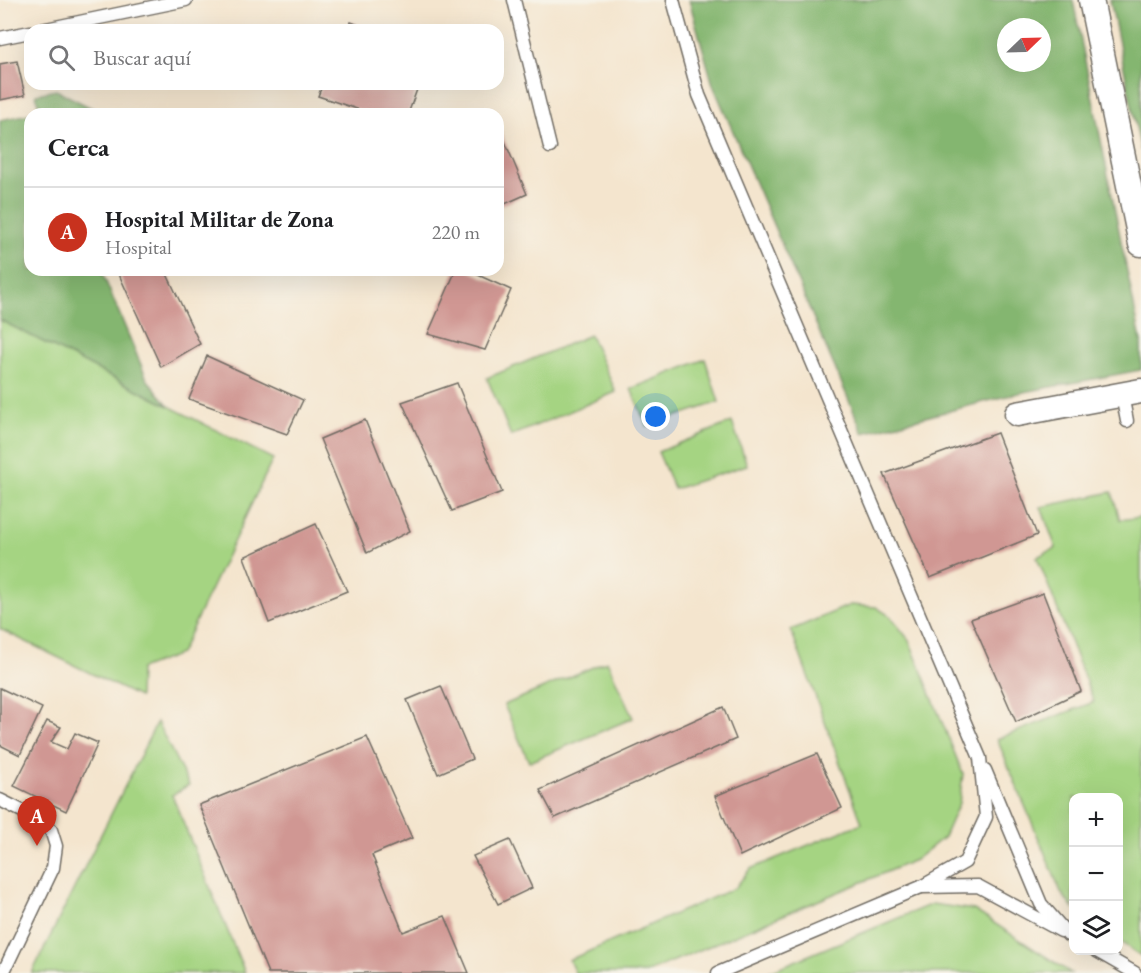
<!DOCTYPE html>
<html lang="es">
<head>
<meta charset="utf-8">
<style>
  :root { --surface:#fff; --page:#f6f6f6; --text:#202124; --muted:#757577; --line:#e0e0e0; --accent:#c8321e }
  body { margin:0; font-family:"EB Garamond",serif; background:var(--page); color:var(--text) }
  .controls { position:absolute; right:18px; bottom:18px; display:grid; overflow:hidden; border-radius:12px; box-shadow:0 6px 24px #0002 }
  .controls button { width:54px; height:54px; display:grid; place-items:center; padding:0; border:0; border-bottom:2px solid var(--line); background:var(--surface); color:var(--text); font:30px sans-serif }
  .compass { position:absolute; left:997px; top:18px; width:54px; height:54px; border-radius:50%; background:var(--surface); box-shadow:0 6px 24px #0002; rotate:67deg }
  .you { position:absolute; left:656px; top:417px; width:21px; height:21px; margin:-15px; border:4px solid #fff; border-radius:50%; background:#1a73e8; box-shadow:0 0 0 9px #1a73e833 }
  .badge { display:grid; place-items:center; width:39px; height:39px; border-radius:50%; background:var(--accent); color:#fff; font-size:20px; font-weight:700 }
  .pin { position:absolute; translate:-50% -50px; filter:drop-shadow(0 2px 3px #0008) }
  .pin::after { content:''; position:absolute; top:32px; width:21px; height:18px; background:inherit; clip-path:polygon(0 0,100% 0,50% 100%) }
  .list { margin:0; padding:0; list-style:none }
  h2 { display:flex; justify-content:space-between; align-items:center; height:78px; margin:0; padding:0 24px; font-size:26px }
  h2 small { font-size:20px; font-weight:400; color:var(--muted) }
  .list li { display:grid; grid-template-columns:39px 1fr auto; gap:18px; align-items:center; box-sizing:border-box; height:90px; padding:0 24px; border-top:2px solid var(--line) }
  .list b { display:block; font-size:22px; white-space:nowrap }
  .list p { margin:0; font-size:20px; white-space:nowrap; color:var(--muted) }
  .list em { font-size:20px; font-style:normal; color:var(--muted) }
  .icon { flex:none; width:33px; height:33px; fill:none; stroke:currentColor; stroke-width:2; stroke-linecap:round; stroke-linejoin:round }
  .map { position:relative; flex:none; width:1141px; height:973px; overflow:hidden }
  .search { position:absolute; background:var(--surface); box-shadow:0 6px 24px #0002; left:24px; top:24px; width:480px; height:66px; display:flex; align-items:center; gap:15px; box-sizing:border-box; padding:0 21px; border-radius:18px; color:var(--muted); font-size:22px }
  .panel { position:absolute; background:var(--surface); box-shadow:0 6px 24px #0002; left:24px; top:108px; width:480px; height:168px; border-radius:18px }
  .map>svg:first-child { display:block }
  .green { fill:#a5d482; stroke:#688056; stroke-width:1.5 }
  .forest { fill:#84b670; stroke:#58704e; stroke-width:1.5; fill-rule:evenodd }
  .building { fill:#d09793 }
  .lines { fill:none; stroke-linecap:round; stroke-linejoin:round }
  .service-casing { stroke:#716c64; stroke-width:15 }
  .minor-casing { stroke:#716c64; stroke-width:27 }
  .service { stroke:#fff; stroke-width:12 }
  .minor { stroke:#fff; stroke-width:24 }
</style>
</head>
<body>
<div class="map">
<svg width="1141" height="973" viewBox="0 0 1141 973">
  <rect width="100%" height="100%" fill="#f7f3e8"/>
  <filter id="ink" filterUnits="userSpaceOnUse"><feTurbulence type="fractalNoise" baseFrequency=".0167" numOctaves="2"/><feDisplacementMap in="SourceGraphic" scale="12" xChannelSelector="R" yChannelSelector="G"/><feConvolveMatrix kernelMatrix="1 2 1 2 8 2 1 2 1" color-interpolation-filters="sRGB"/></filter>
  <filter id="wash" filterUnits="userSpaceOnUse"><feTurbulence type="fractalNoise" baseFrequency=".008" numOctaves="4" result="noise"/><feDisplacementMap in="SourceGraphic" scale="24" xChannelSelector="R" yChannelSelector="G"/><feGaussianBlur stdDeviation="1.35" result="paint"/><feColorMatrix in="noise" values="0 0 0 0 0 0 0 0 0 0 0 0 0 0 0 0 0 1.4 0 .05"/><feComposite in="paint" operator="in"/></filter>
  <g filter="url(#wash)">
    <rect width="100%" height="100%" fill="#f4e5ce"/>
    <!-- green -->
    <g class="green">
      <path d="M0,320L273,459L180,654L140,669L139,697L0,629Z"/>
      <path d="M590,335L616,392L511,436L487,378Z"/>
      <path d="M705,359L719,402L647,426L631,389Z"/>
      <path d="M732,422L747,465L674,489L658,452Z"/>
      <path d="M1112,492L1120,520L1141,517V956L1119,941L1118,798H1074L1073,909L1061,892L997,739L1094,702L1037,557L1056,548L1041,507Z"/>
      <path d="M850,605L876,607L890,616L909,640L963,774L959,803L944,837L915,860L645,973H575L569,960L735,888L750,869L862,823L791,630Z"/>
      <path d="M607,661L633,718L529,762L504,705Z"/>
      <path d="M157,722L189,785L172,795L245,973H32Z"/>
      <path d="M932,904L974,910L1071,973H766Z"/>
    </g>
    <!-- forest -->
    <g class="forest">
      <path d="M689,0H1073L1141,341V370L1019,393L863,433L713,85ZM1006,27H1042V63H1006Z"/>
      <path d="M1110,0H1141V151Z"/>
      <path d="M56,90L103,114H30V270H101L147,379L169,406L0,320V120L40,112L36,94Z"/>
    </g>
    <g id="blocks">
      <!-- building -->
      <g class="building">
        <path d="M351,22L371,30H347Z"/>
        <path d="M17,61L25,95L0,100V64Z"/>
        <path d="M323,84H419L408,114H372L318,96Z"/>
        <path d="M491,108L493,114H475Z"/>
        <path d="M498,125L527,194L498,207Z"/>
        <path d="M117,270H165L200,344L161,367Z"/>
        <path d="M456,270H467L511,290L485,350L428,334Z"/>
        <path d="M207,356L303,400L287,434L189,399Z"/>
        <path d="M457,383L502,492L452,511L402,402Z"/>
        <path d="M365,420L410,531L367,553L320,439Z"/>
        <path d="M997,433L1037,535L930,578L884,474Z"/>
        <path d="M316,524L347,591L269,623L244,557Z"/>
        <path d="M1043,593L1081,691L1016,722L971,619Z"/>
        <path d="M441,686L472,759L438,774L407,700Z"/>
        <path d="M0,688L42,708L20,755L0,745Z"/>
        <path d="M723,707L736,739L555,818L540,790Z"/>
        <path d="M47,721L61,727L51,742L67,749L75,733L98,743L66,811L14,786Z"/>
        <path d="M367,737L412,838L372,855L403,932L445,916L469,973H268L199,805Z"/>
        <path d="M817,754L842,808L740,856L715,796Z"/>
        <path d="M510,840L532,888L498,904L473,856Z"/>
      </g>
    </g>
  </g>
  <g filter="url(#ink)">
    <use href="#blocks" fill-opacity="0" stroke="#716c64" stroke-width="1.5"/>
    <g class="lines">
      <defs>
        <g id="service">
          <path d="M514,0L550,147"/>
          <path d="M673,0L699,95L980,758L986,817L965,862L921,887L718,973"/>
          <path d="M41,30L186,0"/>
          <path d="M0,38L30,32"/>
          <path d="M1122,395L1127,421"/>
          <path d="M985,770L1041,904L1068,935L1074,938"/>
          <path d="M0,800L34,817L51,830L56,846L53,868L3,973"/>
          <path d="M922,887L978,886L1061,931"/>
          <path d="M1095,950L1135,973"/>
        </g>
        <g id="minor">
          <path d="M1091,0L1141,244"/>
          <path d="M1017,414L1141,391"/>
        </g>
      </defs>
      <!-- service casing -->
      <use href="#service" class="service-casing"/>
      <!-- minor casing -->
      <use href="#minor" class="minor-casing"/>
      <!-- service -->
      <use href="#service" class="service"/>
      <!-- minor -->
      <use href="#minor" class="minor"/>
    </g>
  </g>
</svg>
<div class="controls">
<button>+</button>
<button>−</button>
<button><svg class="icon" aria-label="layers" viewBox="0 0 24 24"><path d="M12 4l9 5-9 5-9-5zM3 14l9 5 9-5"/></svg></button>
</div>
<svg class="compass" viewBox="-18 -18 36 36"><path d="M0-13l5 13h-10z" fill="#e53935"/><path d="M0 13l5-13h-10z" fill="#757577"/></svg>
<div class="you"></div>
<div class="pin badge" style="left:37px;top:846px">A</div>
<div class="search"><svg class="icon" aria-label="search" viewBox="0 0 24 24"><circle cx="10" cy="10" r="6"/><path d="M15 15l6 6"/></svg>Buscar aquí</div>
<section class="panel">
<h2>Cerca<small></small></h2>
<ul class="list">
<li><span class="badge">A</span><div><b>Hospital Militar de Zona</b><p>Hospital</p></div><em>220 m</em></li>
</ul>
</section>
</div>
</body>
</html>
